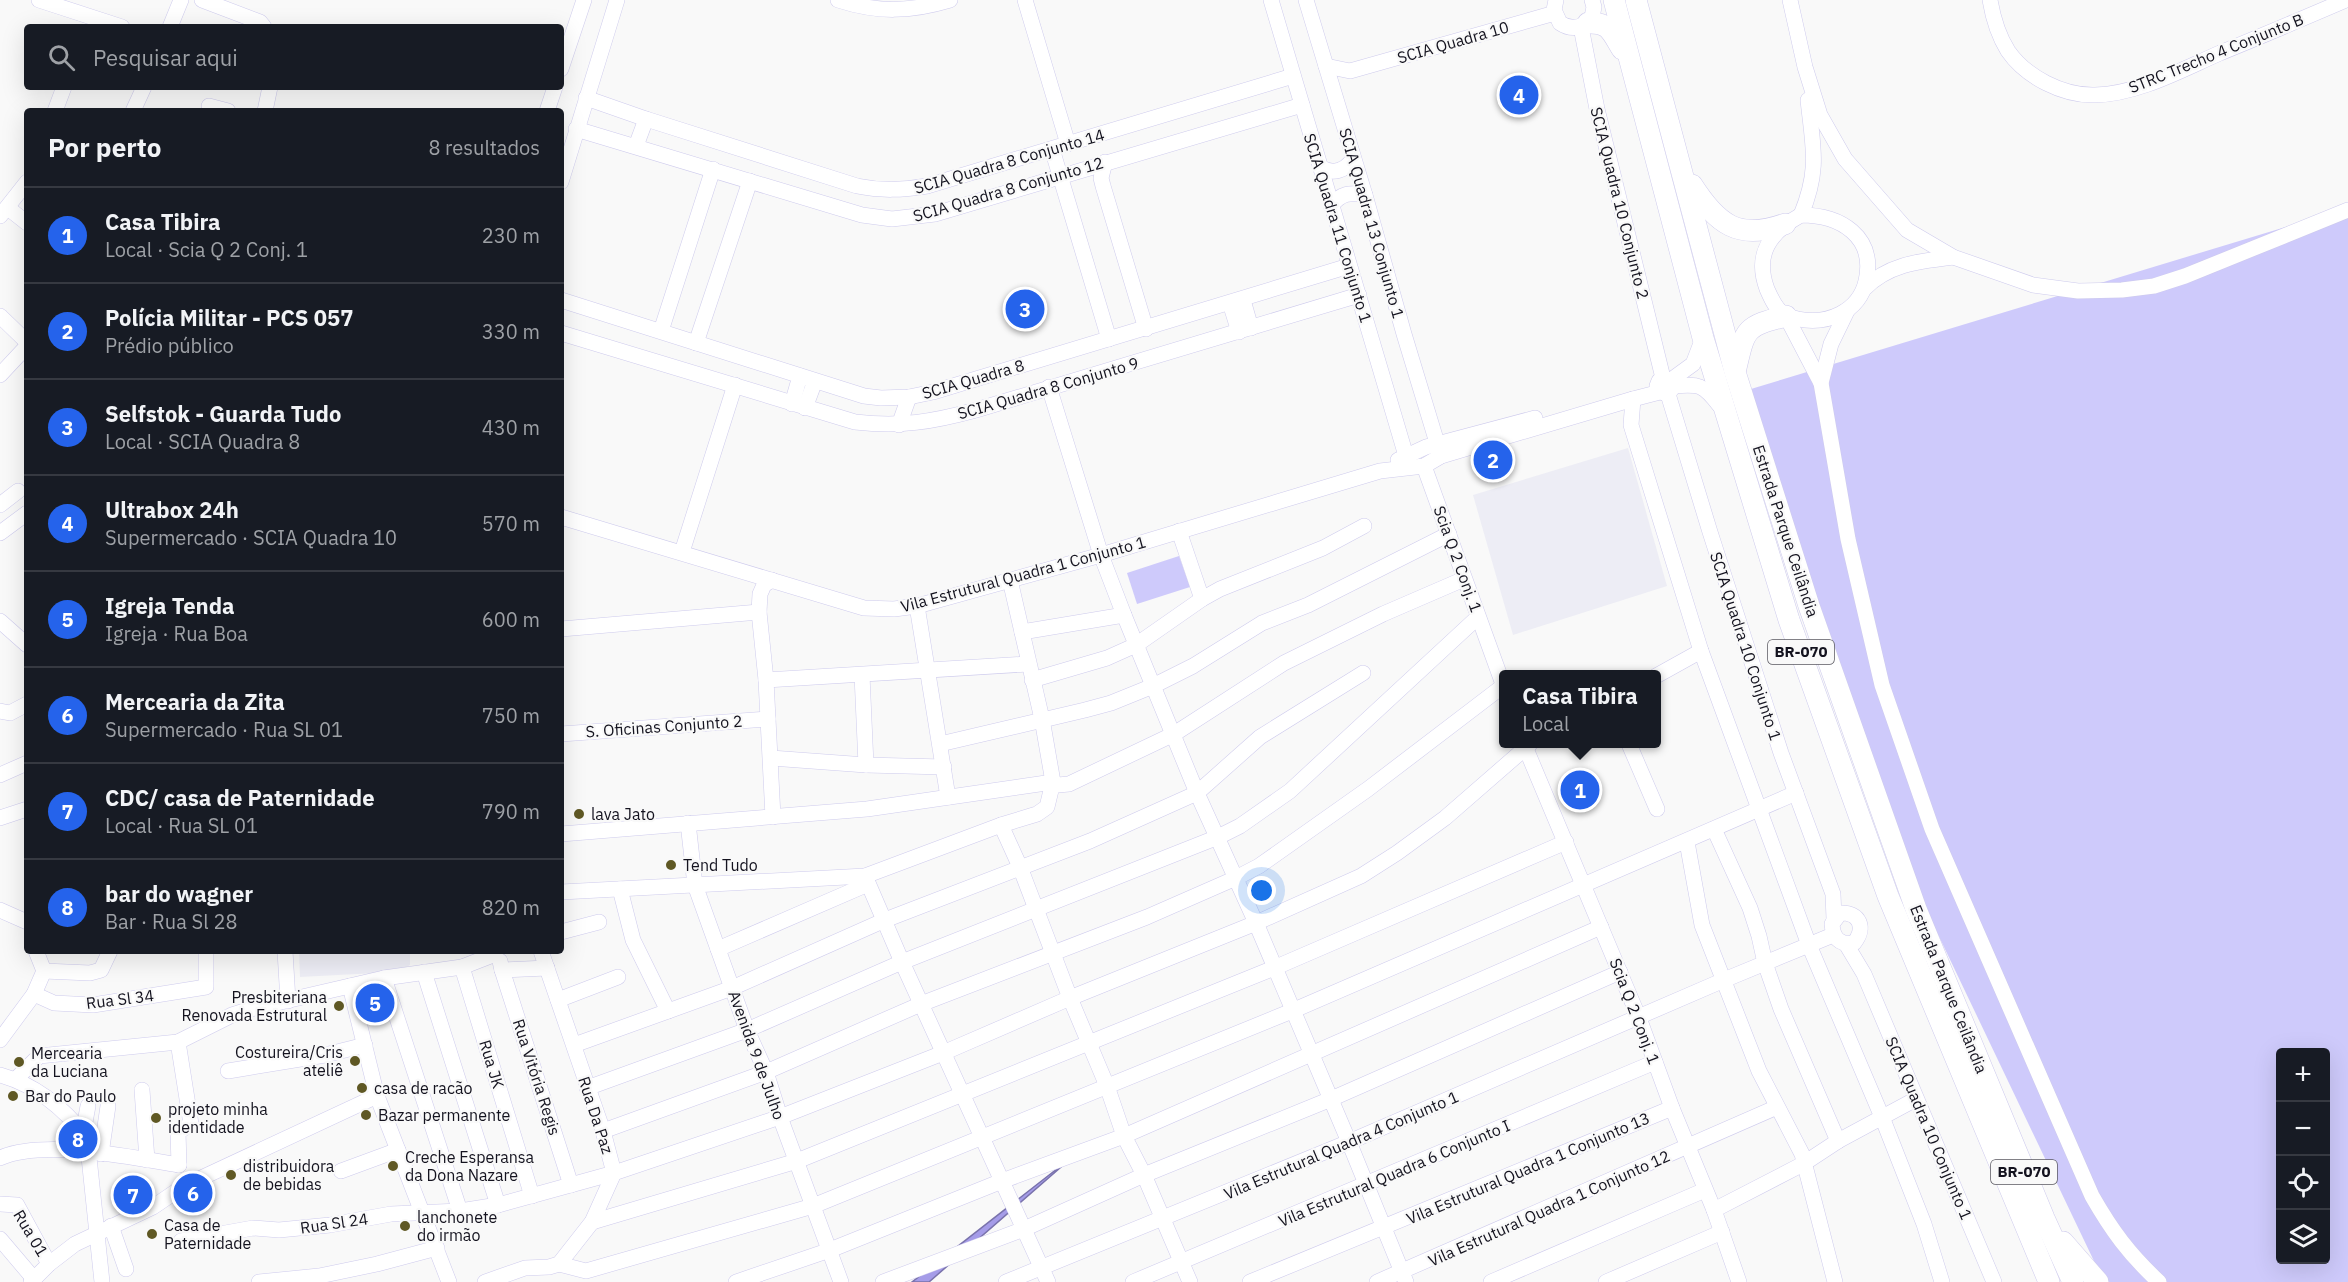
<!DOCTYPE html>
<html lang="pt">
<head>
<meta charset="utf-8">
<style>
  :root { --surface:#171b24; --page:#20242c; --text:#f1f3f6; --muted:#9ea1a6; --line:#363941; --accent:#2563eb }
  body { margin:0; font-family:"IBM Plex Sans",sans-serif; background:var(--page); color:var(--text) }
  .controls { position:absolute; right:18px; bottom:18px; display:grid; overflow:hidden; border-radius:6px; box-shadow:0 6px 24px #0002 }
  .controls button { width:54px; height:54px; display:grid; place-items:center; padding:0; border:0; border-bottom:2px solid var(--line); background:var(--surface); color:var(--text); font:30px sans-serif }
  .you { position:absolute; left:1262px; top:891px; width:21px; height:21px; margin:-15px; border:4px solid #fff; border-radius:50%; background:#1a73e8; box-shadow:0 0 0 9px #1a73e833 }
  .badge { display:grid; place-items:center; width:39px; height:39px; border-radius:50%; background:var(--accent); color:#fff; font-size:20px; font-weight:700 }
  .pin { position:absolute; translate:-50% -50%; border:3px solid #fff; box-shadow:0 2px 6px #0006 }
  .popup { position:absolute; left:1499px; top:670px; width:162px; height:78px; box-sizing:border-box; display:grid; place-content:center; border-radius:6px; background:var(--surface); filter:drop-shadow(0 2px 4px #0005); font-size:20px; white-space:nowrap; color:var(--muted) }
  .popup b { font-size:22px; color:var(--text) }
  .popup::after { content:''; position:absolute; left:50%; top:100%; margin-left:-12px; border:12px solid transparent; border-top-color:var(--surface) }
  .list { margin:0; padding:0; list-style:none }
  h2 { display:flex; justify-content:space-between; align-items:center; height:78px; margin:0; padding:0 24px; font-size:26px }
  h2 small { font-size:20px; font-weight:400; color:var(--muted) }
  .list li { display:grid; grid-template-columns:39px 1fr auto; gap:18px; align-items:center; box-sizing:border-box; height:96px; padding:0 24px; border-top:2px solid var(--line) }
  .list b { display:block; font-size:22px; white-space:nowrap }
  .list p { margin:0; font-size:20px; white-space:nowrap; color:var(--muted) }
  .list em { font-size:20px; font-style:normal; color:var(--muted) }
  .icon { flex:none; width:33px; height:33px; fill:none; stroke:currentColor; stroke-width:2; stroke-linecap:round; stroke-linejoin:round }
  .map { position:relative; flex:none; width:2348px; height:1282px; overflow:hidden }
  .search { position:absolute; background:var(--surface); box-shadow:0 6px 24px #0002; left:24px; top:24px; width:540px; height:66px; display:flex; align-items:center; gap:15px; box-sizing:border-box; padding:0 21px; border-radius:6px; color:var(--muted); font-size:22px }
  .panel { position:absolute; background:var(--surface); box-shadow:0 6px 24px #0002; left:24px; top:108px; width:540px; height:846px; border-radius:6px }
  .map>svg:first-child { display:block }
  .built { fill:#ededf5 }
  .green { fill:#cecafb; fill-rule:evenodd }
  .water { fill:#a59ce8; stroke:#7a73ac; stroke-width:1.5 }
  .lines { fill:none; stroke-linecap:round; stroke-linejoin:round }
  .minor-casing { stroke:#cecbed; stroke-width:16 }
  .highway-casing { stroke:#cecbed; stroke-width:22 }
  .minor { stroke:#fff; stroke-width:15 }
  .highway { stroke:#fff; stroke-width:21 }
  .poi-dot { fill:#5f5824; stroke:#f9f9f9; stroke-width:2 }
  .labels { text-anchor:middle; stroke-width:4.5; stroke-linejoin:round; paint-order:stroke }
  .shield { fill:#f9f9f9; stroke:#595860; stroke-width:1.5 }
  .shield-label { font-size:15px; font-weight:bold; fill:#14131f }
  .street-label { font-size:16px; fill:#14131f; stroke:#f9f9f9 }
  .poi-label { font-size:16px; fill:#14131f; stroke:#f9f9f9; text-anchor:start }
</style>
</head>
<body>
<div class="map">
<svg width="2348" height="1282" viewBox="0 0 2348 1282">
  <rect width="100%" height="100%" fill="#f9f9f9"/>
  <!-- built -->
  <g class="built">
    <path d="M1628,448L1667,586L1513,635L1473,495Z"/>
    <path d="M299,951H410V965L396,972L300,977Z"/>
  </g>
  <!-- green -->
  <g class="green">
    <path d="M2348,208V1282H2104L1891,836L1731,395ZM2280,1052H2326V1260H2280Z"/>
    <path d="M1179,556L1190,587L1137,604L1127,573Z"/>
  </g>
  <!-- water -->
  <path class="water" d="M1076,1154L929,1282H912Z"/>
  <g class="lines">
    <defs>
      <g id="minor">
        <path d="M39,0L122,27"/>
        <path d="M202,0L260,22L264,27"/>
        <path d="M838,0C878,13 910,12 950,0"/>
        <path d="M1025,0L1068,144"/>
        <path d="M1271,0L1409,466"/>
        <path d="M1306,0L1365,195L1404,334L1441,456"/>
        <path d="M1556,0L1554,10L1560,23C1572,31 1583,28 1592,17L1594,7L1592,0"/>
        <path d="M1790,0L1805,67L1820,115L1845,159L1907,230L1953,257L2033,285L2078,291L2122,290L2154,286L2185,276L2348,210"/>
        <path d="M1990,0C1993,18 1998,35 2008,51C2026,77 2063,96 2095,95C2138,94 2181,70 2220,53C2262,36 2304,18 2346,0"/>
        <path d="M170,27L181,0"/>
        <path d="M1581,27L1597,109L1663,378"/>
        <path d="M1326,66L1350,71L1555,13"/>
        <path d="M561,69L584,0"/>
        <path d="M586,98L646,119L857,186C882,191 902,190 927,186L1293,76"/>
        <path d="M209,106L228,111"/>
        <path d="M55,111L64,87"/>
        <path d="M133,111L144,87"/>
        <path d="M265,111L270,87"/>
        <path d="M547,111L555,87"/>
        <path d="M576,129L862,215L892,219L935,214L1302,105"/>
        <path d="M636,146L646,119"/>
        <path d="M1052,149L1109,339"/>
        <path d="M1105,162L1101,178L1103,186L1146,329"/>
        <path d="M1320,167C1333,175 1345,171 1353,159"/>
        <path d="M561,182L617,0"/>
        <path d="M1331,206C1341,193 1350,192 1365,195"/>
        <path d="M8,208L27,223"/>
        <path d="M1801,215C1840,215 1876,236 1866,281C1859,312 1827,325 1798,319C1794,318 1788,317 1785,315C1776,310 1771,298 1767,289C1754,254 1770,232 1801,215Z"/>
        <path d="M1801,215C1820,169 1813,148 1808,100"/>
        <path d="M0,216L27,182"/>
        <path d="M1864,289C1888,264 1920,261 1953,257"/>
        <path d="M561,300L864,396L881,398L909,397L933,392L1349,266"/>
        <path d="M1243,300L1251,328"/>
        <path d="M1230,303L1239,332"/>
        <path d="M1847,311L1831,344L1821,383L1848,539L1882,685L1932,829L2092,1196C2112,1231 2129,1254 2159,1282"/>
        <path d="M0,316L27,342"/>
        <path d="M1786,316L1821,383"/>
        <path d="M661,331L713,169"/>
        <path d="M561,333L855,422C901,427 932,422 976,410L1359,295"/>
        <path d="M696,343L750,181"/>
        <path d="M0,375L27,346"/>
        <path d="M1671,380L1693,364L1703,338"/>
        <path d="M1674,386C1699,384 1703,384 1719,405"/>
        <path d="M1049,387L1101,555L1124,615L1197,793L1256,923L1349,1142L1406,1282"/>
        <path d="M1668,394L1710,532L1781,753L1833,894L1834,919"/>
        <path d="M1633,399L1631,425L1701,651L1809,945L1882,1117L1924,1224L1942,1282"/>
        <path d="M792,404L800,376"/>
        <path d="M805,408L815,381"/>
        <path d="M899,425L909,397"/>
        <path d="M1398,460L1426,447L1535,418"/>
        <path d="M1424,466L1504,687"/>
        <path d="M0,505L18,491"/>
        <path d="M561,517L864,608L894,609L917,606L1101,555L1380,471L1424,466L1441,456L1633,399L1660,392L1668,394L1674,386L1671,380L1663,378L1659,381L1657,386L1660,392"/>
        <path d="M1179,531L1202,599"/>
        <path d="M0,533L27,513"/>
        <path d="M682,552L735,385"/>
        <path d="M772,580L764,585L760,594L759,612L766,680L773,817"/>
        <path d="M917,606L948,797"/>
        <path d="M0,621L27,645"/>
        <path d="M561,629L759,612"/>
        <path d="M1022,632L1124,615"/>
        <path d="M862,675L866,765"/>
        <path d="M1656,676L1701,651"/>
        <path d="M766,680L1028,664"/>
        <path d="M1032,680L1107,658L1136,645L1202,599L1220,589L1323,548L1364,526"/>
        <path d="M0,711L10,713L27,704"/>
        <path d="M561,734L768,719"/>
        <path d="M940,744L1085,710L1111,703L1153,686L1193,666L1262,623L1308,605L1449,534"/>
        <path d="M1524,744L1639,1018L1672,1108L1714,1210L1739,1282"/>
        <path d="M1629,744L1657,809"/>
        <path d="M771,758L866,765L944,767"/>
        <path d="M0,775L27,763"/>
        <path d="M0,818L27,809"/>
        <path d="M688,823L695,885L747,1030L766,1072L780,1117L841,1282"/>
        <path d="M1001,825L1020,867L1070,998L1107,1086L1124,1136L1144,1175L1190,1282"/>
        <path d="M1714,829L1750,908L1759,936L1765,963L1781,1009L1838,1141"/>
        <path d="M561,834L867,809L1053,782L1058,785L1069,784L1174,734L1284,663L1383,614L1464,579"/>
        <path d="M1687,842L1702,925L1759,1071L1802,1154L1835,1282"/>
        <path d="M865,876L902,962L1048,1282"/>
        <path d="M620,889L633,940L668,1011"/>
        <path d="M561,892L865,876L1001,825L1037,814L1047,807L1053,782L1042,719L1010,580"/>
        <path d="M0,910L27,922"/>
        <path d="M1840,913C1860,912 1866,928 1854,943C1839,945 1833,938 1832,924Z"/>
        <path d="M561,932L599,922"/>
        <path d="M1846,944L1864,974L1994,1282"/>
        <path d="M718,949L868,884"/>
        <path d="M285,951L288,1001"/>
        <path d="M500,961L502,970L547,968"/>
        <path d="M462,967L532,1196"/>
        <path d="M502,970L571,1185"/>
        <path d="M44,971L90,973L101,970L110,951"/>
        <path d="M424,972L498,1205"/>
        <path d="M384,978L460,1211"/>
        <path d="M350,986L377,1096L449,1282"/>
        <path d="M34,994L54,1003L93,1005L206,987V951"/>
        <path d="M558,1000L618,977"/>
        <path d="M0,1040L34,994L44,971L36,951"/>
        <path d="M178,1042L191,1124L178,1132L179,1165"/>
        <path d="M574,1045L732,988L885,920L1090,841L1197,793L1260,737L1363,673"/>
        <path d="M228,1071L325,1055L365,1045"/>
        <path d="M0,1075C36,1085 64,1108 87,1138L102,1282"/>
        <path d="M16,1079L39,1056L178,1042L232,1015L251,1009L384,978L462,967L493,955"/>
        <path d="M587,1088L747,1030L902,962L1218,837L1240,826L1290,791L1478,617"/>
        <path d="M142,1090L147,1160"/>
        <path d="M603,1131L766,1072L921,1004L1147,917L1236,878L1259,866L1368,789L1503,686"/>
        <path d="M83,1133L88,1106"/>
        <path d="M101,1154L108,1106"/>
        <path d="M0,1158C43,1139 132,1157 179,1165"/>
        <path d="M341,1171L398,1150"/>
        <path d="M0,1204L17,1205L49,1264"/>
        <path d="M1714,1210L1803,1164L1838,1141L1916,1099"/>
        <path d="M592,1222L797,1161L1274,968L1566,842"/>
        <path d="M111,1226L126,1269"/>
        <path d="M0,1239L34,1279"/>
        <path d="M181,1241L253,1228L279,1230L330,1225L391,1214L460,1211L498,1205L614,1173L780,1117L943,1053L1070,998L1256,923L1361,876L1397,853L1445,818L1530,744"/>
        <path d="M559,1264L586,1271L813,1206L1292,1011L1796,793"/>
        <path d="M31,1282L49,1264L75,1244L153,1207L184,1186L377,1096"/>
        <path d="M259,1282L319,1276L377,1264L437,1248"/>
        <path d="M485,1282L525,1268L549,1267L559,1264L592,1222L614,1173L603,1131L541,951"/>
        <path d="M736,1282L830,1250L1002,1181L1124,1136L1601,927"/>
        <path d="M883,1282L1024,1229L1144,1175L1331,1099L1620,972"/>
        <path d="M1006,1282L1349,1142L1724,980L1833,935"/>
        <path d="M1133,1282L1655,1062"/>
        <path d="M1250,1282L1672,1108"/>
        <path d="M1377,1282L1777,1107"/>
        <path d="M1491,1282L1705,1190"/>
        <path d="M1606,1282L1722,1232"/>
      </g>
      <g id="highway">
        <path d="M1614,0L1703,338L1789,620L1888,896L2049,1282"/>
        <path d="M1636,0L1735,372L1809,606L1916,909L2044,1218L2073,1282"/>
        <path d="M1588,23C1609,22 1611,31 1622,49"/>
        <path d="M1692,185C1717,224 1738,241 1785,224"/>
        <path d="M1736,368C1745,329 1745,326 1786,316"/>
        <path d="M2063,1242L2098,1282"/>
      </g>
    </defs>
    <!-- minor casing -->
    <use href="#minor" class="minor-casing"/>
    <!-- highway casing -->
    <use href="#highway" class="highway-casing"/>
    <!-- minor -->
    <use href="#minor" class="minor"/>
    <!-- highway -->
    <use href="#highway" class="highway"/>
  </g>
  <!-- markers -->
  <g class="poi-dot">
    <circle cx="579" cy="814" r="6"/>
    <circle cx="671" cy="865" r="6"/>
    <circle cx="339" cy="1006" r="6"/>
    <circle cx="355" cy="1061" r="6"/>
    <circle cx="19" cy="1062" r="6"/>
    <circle cx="362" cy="1088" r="6"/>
    <circle cx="13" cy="1096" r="6"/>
    <circle cx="366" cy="1115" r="6"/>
    <circle cx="156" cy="1118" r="6"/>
    <circle cx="393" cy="1166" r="6"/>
    <circle cx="231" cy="1175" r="6"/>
    <circle cx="405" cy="1226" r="6"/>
    <circle cx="152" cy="1234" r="6"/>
  </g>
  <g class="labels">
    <!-- shield labels -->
    <g class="shield">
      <rect x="1768" y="640" width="66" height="24" rx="4.5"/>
      <rect x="1991" y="1160" width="66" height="24" rx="4.5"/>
    </g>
    <g class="shield-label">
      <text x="1801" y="657">BR-070</text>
      <text x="2024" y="1177">BR-070</text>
    </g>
    <!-- street labels -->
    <g class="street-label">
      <text transform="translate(1453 42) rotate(-16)" y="6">SCIA Quadra 10</text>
      <text transform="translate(2216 53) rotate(-22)" y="6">STRC Trecho 4 Conjunto B</text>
      <text transform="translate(1009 161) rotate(-16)" y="6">SCIA Quadra 8 Conjunto 14</text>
      <text transform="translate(1008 189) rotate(-16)" y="6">SCIA Quadra 8 Conjunto 12</text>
      <text transform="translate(1620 203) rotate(76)" y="6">SCIA Quadra 10 Conjunto 2</text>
      <text transform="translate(1372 223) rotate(74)" y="6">SCIA Quadra 13 Conjunto 1</text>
      <text transform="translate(1338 228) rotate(73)" y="6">SCIA Quadra 11 Conjunto 1</text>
      <text transform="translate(973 379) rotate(-16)" y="6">SCIA Quadra 8</text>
      <text transform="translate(1048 388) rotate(-16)" y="6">SCIA Quadra 8 Conjunto 9</text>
      <text transform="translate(1786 531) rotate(72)" y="6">Estrada Parque Ceilândia</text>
      <text transform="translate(1458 559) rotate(70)" y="6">Scia Q 2 Conj. 1</text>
      <text transform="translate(1023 574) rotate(-15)" y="6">Vila Estrutural Quadra 1 Conjunto 1</text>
      <text transform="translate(1746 646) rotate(72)" y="6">SCIA Quadra 10 Conjunto 1</text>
      <text transform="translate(664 726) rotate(-4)" y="6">S. Oficinas Conjunto 2</text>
      <text transform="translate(1949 989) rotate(68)" y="6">Estrada Parque Ceilândia</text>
      <text transform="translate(120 999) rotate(-7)" y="6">Rua Sl 34</text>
      <text transform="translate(1635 1011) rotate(69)" y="6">Scia Q 2 Conj. 1</text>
      <text transform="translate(757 1055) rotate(70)" y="6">Avenida 9 de Julho</text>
      <text transform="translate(492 1064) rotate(73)" y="6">Rua JK</text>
      <text transform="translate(537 1077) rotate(72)" y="6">Rua Vitória Regis</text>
      <text transform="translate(596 1115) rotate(72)" y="6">Rua Da Paz</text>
      <text transform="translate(1929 1128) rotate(67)" y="6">SCIA Quadra 10 Conjunto 1</text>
      <text transform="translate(1341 1145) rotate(-23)" y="6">Vila Estrutural Quadra 4 Conjunto 1</text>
      <text transform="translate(1528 1168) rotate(-23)" y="6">Vila Estrutural Quadra 1 Conjunto 13</text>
      <text transform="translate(1394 1173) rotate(-23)" y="6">Vila Estrutural Quadra 6 Conjunto I</text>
      <text transform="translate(1549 1208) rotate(-24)" y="6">Vila Estrutural Quadra 1 Conjunto 12</text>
      <text transform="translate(334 1223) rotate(-8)" y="6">Rua Sl 24</text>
      <text transform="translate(31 1233) rotate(59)" y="6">Rua 01</text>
    </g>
    <!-- poi labels -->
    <g class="poi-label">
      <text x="591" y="820">lava Jato</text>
      <text x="683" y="871">Tend Tudo</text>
      <text x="327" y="1003" text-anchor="end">Presbiteriana<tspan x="327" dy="18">Renovada Estrutural</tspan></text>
      <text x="343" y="1058" text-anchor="end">Costureira/Cris<tspan x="343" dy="18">ateliê</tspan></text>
      <text x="31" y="1059">Mercearia<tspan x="31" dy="18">da Luciana</tspan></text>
      <text x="374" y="1094">casa de racão</text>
      <text x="25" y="1102">Bar do Paulo</text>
      <text x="168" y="1115">projeto minha<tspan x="168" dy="18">identidade</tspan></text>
      <text x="378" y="1121">Bazar permanente</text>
      <text x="405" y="1163">Creche Esperansa<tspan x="405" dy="18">da Dona Nazare</tspan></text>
      <text x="243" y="1172">distribuidora<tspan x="243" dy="18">de bebidas</tspan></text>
      <text x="417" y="1223">lanchonete<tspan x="417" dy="18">do irmão</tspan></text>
      <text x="164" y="1231">Casa de<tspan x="164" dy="18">Paternidade</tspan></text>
    </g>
  </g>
</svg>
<div class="controls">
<button>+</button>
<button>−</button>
<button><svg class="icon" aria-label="locate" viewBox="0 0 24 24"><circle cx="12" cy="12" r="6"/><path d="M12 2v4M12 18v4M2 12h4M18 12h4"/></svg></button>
<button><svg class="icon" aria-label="layers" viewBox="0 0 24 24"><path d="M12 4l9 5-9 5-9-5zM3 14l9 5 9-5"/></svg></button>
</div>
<div class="you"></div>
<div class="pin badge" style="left:1580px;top:790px">1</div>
<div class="popup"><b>Casa Tibira</b>Local</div>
<div class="pin badge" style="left:1493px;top:460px">2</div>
<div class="pin badge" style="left:1025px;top:309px">3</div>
<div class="pin badge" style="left:1519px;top:95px">4</div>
<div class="pin badge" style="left:375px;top:1003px">5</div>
<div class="pin badge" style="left:193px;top:1193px">6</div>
<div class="pin badge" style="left:133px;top:1195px">7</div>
<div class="pin badge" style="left:78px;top:1139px">8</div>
<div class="search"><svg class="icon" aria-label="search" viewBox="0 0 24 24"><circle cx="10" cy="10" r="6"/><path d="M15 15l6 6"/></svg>Pesquisar aqui</div>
<section class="panel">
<h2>Por perto<small>8 resultados</small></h2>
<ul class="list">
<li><span class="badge">1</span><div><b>Casa Tibira</b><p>Local · Scia Q 2 Conj. 1</p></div><em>230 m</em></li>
<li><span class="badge">2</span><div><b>Polícia Militar - PCS 057</b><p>Prédio público</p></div><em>330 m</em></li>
<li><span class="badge">3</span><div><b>Selfstok - Guarda Tudo</b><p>Local · SCIA Quadra 8</p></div><em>430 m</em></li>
<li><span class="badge">4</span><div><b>Ultrabox 24h</b><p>Supermercado · SCIA Quadra 10</p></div><em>570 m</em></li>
<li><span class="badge">5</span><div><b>Igreja Tenda</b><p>Igreja · Rua Boa</p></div><em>600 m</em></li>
<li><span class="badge">6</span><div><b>Mercearia da Zita</b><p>Supermercado · Rua SL 01</p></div><em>750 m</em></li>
<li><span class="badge">7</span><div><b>CDC/ casa de Paternidade</b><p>Local · Rua SL 01</p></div><em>790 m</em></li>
<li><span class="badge">8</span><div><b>bar do wagner</b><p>Bar · Rua Sl 28</p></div><em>820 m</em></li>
</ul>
</section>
</div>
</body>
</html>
